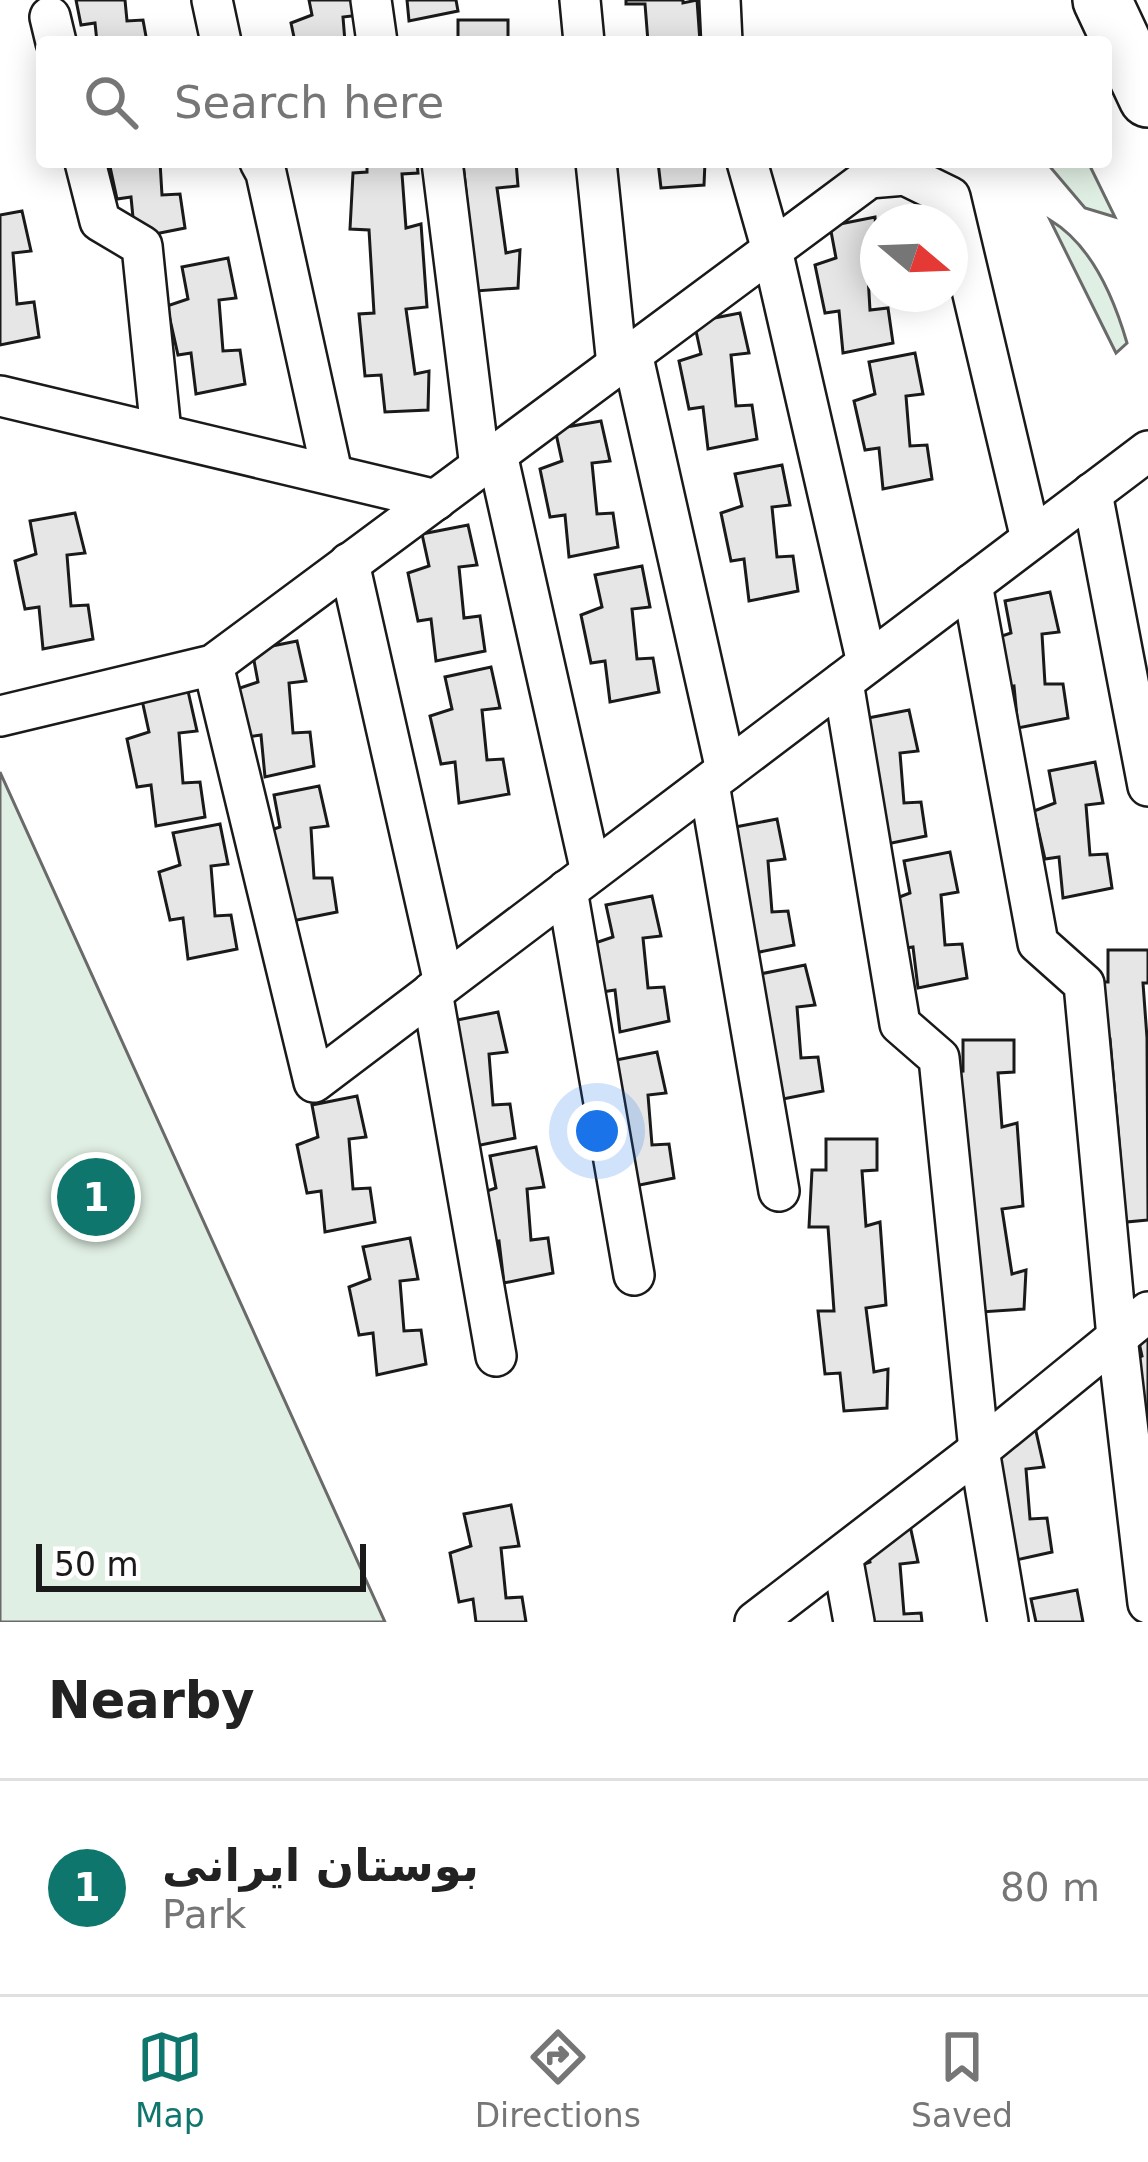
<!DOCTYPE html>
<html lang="en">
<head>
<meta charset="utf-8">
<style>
  :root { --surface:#fff; --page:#f2f2f2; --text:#222; --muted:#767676; --line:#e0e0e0; --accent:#0f766e }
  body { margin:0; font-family:"DejaVu Sans","Noto Sans Arabic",sans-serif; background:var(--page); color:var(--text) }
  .compass { position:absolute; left:860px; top:204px; width:108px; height:108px; border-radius:50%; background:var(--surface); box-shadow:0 6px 30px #0003; rotate:109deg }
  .scale { position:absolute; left:36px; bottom:30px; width:330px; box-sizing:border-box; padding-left:12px; border:6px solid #1a1a1a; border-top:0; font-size:33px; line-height:42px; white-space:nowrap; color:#1a1a1a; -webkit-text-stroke:9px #fff; paint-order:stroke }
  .you { position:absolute; left:597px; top:1131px; width:42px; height:42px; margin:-30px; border:9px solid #fff; border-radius:50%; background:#1a73e8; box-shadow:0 0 0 18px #1a73e833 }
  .badge { display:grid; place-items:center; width:78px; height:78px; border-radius:50%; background:var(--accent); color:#fff; font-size:39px; font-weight:700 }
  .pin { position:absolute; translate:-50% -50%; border:6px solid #fff; box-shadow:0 3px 12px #0006 }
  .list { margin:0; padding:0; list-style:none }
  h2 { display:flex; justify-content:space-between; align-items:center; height:156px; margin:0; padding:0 48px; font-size:51px }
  h2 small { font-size:39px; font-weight:400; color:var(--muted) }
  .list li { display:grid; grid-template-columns:78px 1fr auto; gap:36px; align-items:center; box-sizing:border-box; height:216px; padding:0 48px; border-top:3px solid var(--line) }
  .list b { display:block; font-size:45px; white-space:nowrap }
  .list p { margin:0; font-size:39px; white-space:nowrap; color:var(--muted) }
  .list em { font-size:39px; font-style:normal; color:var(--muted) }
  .icon { flex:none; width:66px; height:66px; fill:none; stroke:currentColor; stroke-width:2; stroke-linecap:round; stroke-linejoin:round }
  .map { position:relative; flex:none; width:1148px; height:1622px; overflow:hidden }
  .search { position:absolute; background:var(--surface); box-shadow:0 6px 30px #0003; left:36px; right:36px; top:36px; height:132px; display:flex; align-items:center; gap:30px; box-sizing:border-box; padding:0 42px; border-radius:12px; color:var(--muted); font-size:45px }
  .sheet { height:372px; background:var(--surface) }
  nav { display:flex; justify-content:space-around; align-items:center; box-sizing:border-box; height:168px; border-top:3px solid var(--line); background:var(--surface); font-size:33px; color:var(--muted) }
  nav a { display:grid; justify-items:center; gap:6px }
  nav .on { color:var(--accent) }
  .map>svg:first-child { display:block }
  .green { fill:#e0efe3; stroke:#6a6a6a; stroke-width:3 }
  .building { fill:#e6e6e6; stroke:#1a1a1a; stroke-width:3 }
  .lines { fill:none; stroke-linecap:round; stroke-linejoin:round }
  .minor-casing { stroke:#1a1a1a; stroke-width:44 }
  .secondary-casing { stroke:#1a1a1a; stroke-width:62 }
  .minor { stroke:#fff; stroke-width:39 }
  .secondary { stroke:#fff; stroke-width:57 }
</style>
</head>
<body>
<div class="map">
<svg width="1148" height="1622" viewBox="0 0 1148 1622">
  <rect width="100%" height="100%" fill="#fff"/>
  <!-- green -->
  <g class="green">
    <path d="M1046,162H1088L1115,217L1085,208Z"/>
    <path d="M1050,220C1092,245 1114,298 1127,343L1116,353Z"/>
    <path d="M0,772L385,1622H0Z"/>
  </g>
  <!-- building -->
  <g class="building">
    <path d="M76,0H125L127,21L143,20L147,42H97L95,23L81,25Z"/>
    <path d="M309,0H357L360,15L343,17L345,42H295L291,23L312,15Z"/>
    <path d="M407,0H456L458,11L409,21Z"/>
    <path d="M626,0H683V3L697,0L700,42H648L645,4H626Z"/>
    <rect x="458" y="20" width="50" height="22"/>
    <path d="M109,162H160L162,195L180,194L185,228L135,238L131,197L117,199Z"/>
    <path d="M367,162H417L418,173L402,174L406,228L421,224L427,307L406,309L415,374L429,371L428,410L385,412L381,375L365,376L359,314L374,313L369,230L350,229L353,173L367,172Z"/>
    <path d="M463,162H516L518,186L497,188L506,253L520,250L518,288L476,291Z"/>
    <path d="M658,162H705L704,185L661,188Z"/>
    <path d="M22,211L31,251L13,253L17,304L34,302L39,337L0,345V215Z"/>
    <path d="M875,217L878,258L867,259L870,310L888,308L893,343L843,353L839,311L825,313L815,265L836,258L830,226Z"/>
    <path d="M228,258L236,298L219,300L223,351L240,350L245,384L196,394L191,353L178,355L167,306L188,299L182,267Z"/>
    <path d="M740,313L749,353L731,355L736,406L752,405L757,439L708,449L703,407L689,409L679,361L701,354L694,322Z"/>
    <path d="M915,353L923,394L906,396L910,446L927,445L932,479L883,489L879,448L865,450L854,401L875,394L869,362Z"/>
    <path d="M601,421L610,461L592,463L597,514L613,513L618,547L569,557L565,515L550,517L540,469L562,461L555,429Z"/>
    <path d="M782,465L790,505L772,507L777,557L793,556L798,591L749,601L744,559L731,561L721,513L742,506L735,474Z"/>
    <path d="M75,513L85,553L67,555L71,606L88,605L93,639L43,649L39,607L25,609L15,561L36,554L30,521Z"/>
    <path d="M468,525L477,565L459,567L464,618L480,616L485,651L436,661L431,619L418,621L408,573L429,566L422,534Z"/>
    <path d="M642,566L650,607L632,609L637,659L653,658L659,692L610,702L605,661L591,663L581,615L602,607L595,575Z"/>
    <path d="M1050,592L1059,632L1042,634L1045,684H1063L1068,718L1018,728L1014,686L1000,688L990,640L1011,633L1005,601Z"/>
    <path d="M297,641L306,681L289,683L293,733L310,732L314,766L265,777L261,735L247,737L237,689L258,682L252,650Z"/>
    <path d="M491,667L500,708L482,710L487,760L503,759L509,794L459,803L455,762L441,764L430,716L452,709L445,677Z"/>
    <path d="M188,691L197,731L179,733L183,783L200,782L205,817L156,826L151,785L137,787L127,739L149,732L142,700Z"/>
    <path d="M909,710L918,751L900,753L904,803L921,802L926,836L877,846L863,719Z"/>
    <path d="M1095,762L1103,803L1086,805L1090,855L1107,854L1112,888L1063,898L1059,857L1045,859L1034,811L1055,803L1049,771Z"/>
    <path d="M319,786L328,826L311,828L314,878H332L337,912L287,922L259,834L280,827L274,795Z"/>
    <path d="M777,819L785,859L768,861L772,912L788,911L794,945L745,955L730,828Z"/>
    <path d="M220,824L228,864L211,866L215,916L231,915L237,949L188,959L183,918L170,920L159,872L180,865L173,833Z"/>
    <path d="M950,852L958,892L941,895L945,945L962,944L967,978L918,988L913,947L899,949L889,901L910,893L904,861Z"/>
    <path d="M652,896L661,936L643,938L648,988L664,987L669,1021L620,1032L615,990L602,992L592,944L613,937L606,905Z"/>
    <path d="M1108,950H1148V983H1143L1147,1038L1148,1220L1126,1222L1110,1039H1091L1093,982H1108Z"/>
    <path d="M805,965L815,1005L797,1007L801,1058L818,1057L823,1091L773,1101L760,974Z"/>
    <path d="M498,1012L507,1052L489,1054L493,1105L510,1104L515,1138L466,1148L452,1021Z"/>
    <path d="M963,1040H1014V1072L998,1073L1002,1127L1017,1123L1023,1206L1002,1209L1012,1274L1026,1270L1024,1309L981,1312L949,1072L963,1071Z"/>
    <path d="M657,1052L666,1093L648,1095L652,1145L669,1144L674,1178L625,1188L611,1061Z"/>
    <path d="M357,1096L366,1137L349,1139L353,1189L370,1188L375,1222L325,1232L321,1191L307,1193L297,1145L318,1137L312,1105Z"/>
    <path d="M826,1139H877V1170L862,1171L866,1226L880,1222L886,1305L866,1308L874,1372L888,1369L887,1408L844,1411L840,1373L825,1374L818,1311H834L828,1227H809L812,1170H826Z"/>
    <path d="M536,1147L544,1187L527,1189L531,1240L548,1238L553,1273L504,1283L499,1241L486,1243L475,1195L496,1188L490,1156Z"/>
    <path d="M410,1238L418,1279L400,1281L404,1331L421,1330L426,1364L377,1375L373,1333L359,1335L349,1287L370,1279L363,1247Z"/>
    <path d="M1148,1322V1444L1120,1364L1142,1356L1135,1324Z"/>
    <path d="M1035,1427L1044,1467L1026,1469L1030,1519L1047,1518L1052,1552L1003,1563L989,1435Z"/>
    <path d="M511,1505L519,1546L501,1548L506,1598L522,1597L526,1622H476L473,1599L459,1602L450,1553L471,1546L464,1514Z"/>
    <path d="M909,1521L918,1562L900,1564L904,1614L921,1613L922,1622H873L848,1570L870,1562L863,1530Z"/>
    <path d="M1077,1590L1083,1622H1036L1031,1599Z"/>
  </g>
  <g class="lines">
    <defs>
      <g id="minor">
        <path d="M212,0L221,42"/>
        <path d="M371,0L377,42"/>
        <path d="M580,0L584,42"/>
        <path d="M720,0L722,42"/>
        <path d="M50,17L56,42"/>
        <path d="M85,162L100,221L142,246L161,432"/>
        <path d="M260,162L266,173L332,473"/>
        <path d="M442,162L480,467"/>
        <path d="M596,162L617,365"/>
        <path d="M747,162L772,250L867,663"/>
        <path d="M632,353L726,770"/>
        <path d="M0,396L436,500"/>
        <path d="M497,454L591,872"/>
        <path d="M1092,493L1148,786"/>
        <path d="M349,563L444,983"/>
        <path d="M972,584L1038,943L1084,984L1117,1337L1148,1603"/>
        <path d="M213,665L314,1082L1148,451"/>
        <path d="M843,682L900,1024L939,1058L979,1450L1008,1622"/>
        <path d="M0,716L213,665L869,178L905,175L950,197L1031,539"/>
        <path d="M709,784L779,1191"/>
        <path d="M567,890L634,1275"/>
        <path d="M432,992L496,1356"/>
        <path d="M842,1556L854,1622"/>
        <path d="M755,1622L979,1450L1148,1312"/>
      </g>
      <path id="secondary" d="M1102,0L1148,98"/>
    </defs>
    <!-- minor casing -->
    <use href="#minor" class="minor-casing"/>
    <!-- secondary casing -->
    <use href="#secondary" class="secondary-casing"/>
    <!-- minor -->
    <use href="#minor" class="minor"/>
    <!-- secondary -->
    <use href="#secondary" class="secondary"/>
  </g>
</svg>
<svg class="compass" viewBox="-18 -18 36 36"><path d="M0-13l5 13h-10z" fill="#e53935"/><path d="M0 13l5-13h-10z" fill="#767676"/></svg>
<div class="scale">50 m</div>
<div class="you"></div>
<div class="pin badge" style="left:96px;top:1197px">1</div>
<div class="search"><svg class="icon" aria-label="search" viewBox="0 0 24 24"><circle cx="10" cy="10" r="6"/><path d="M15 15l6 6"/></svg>Search here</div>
</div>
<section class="sheet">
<h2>Nearby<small></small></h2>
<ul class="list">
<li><span class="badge">1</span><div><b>بوستان ایرانی</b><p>Park</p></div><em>80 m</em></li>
</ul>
</section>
<nav>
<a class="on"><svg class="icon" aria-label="map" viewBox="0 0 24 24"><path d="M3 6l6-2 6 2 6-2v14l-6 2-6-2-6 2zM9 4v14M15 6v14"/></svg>Map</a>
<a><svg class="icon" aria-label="directions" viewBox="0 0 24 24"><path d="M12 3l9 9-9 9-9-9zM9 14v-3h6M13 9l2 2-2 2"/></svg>Directions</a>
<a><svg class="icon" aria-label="saved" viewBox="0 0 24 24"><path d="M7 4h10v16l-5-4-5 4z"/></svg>Saved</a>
</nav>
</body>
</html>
